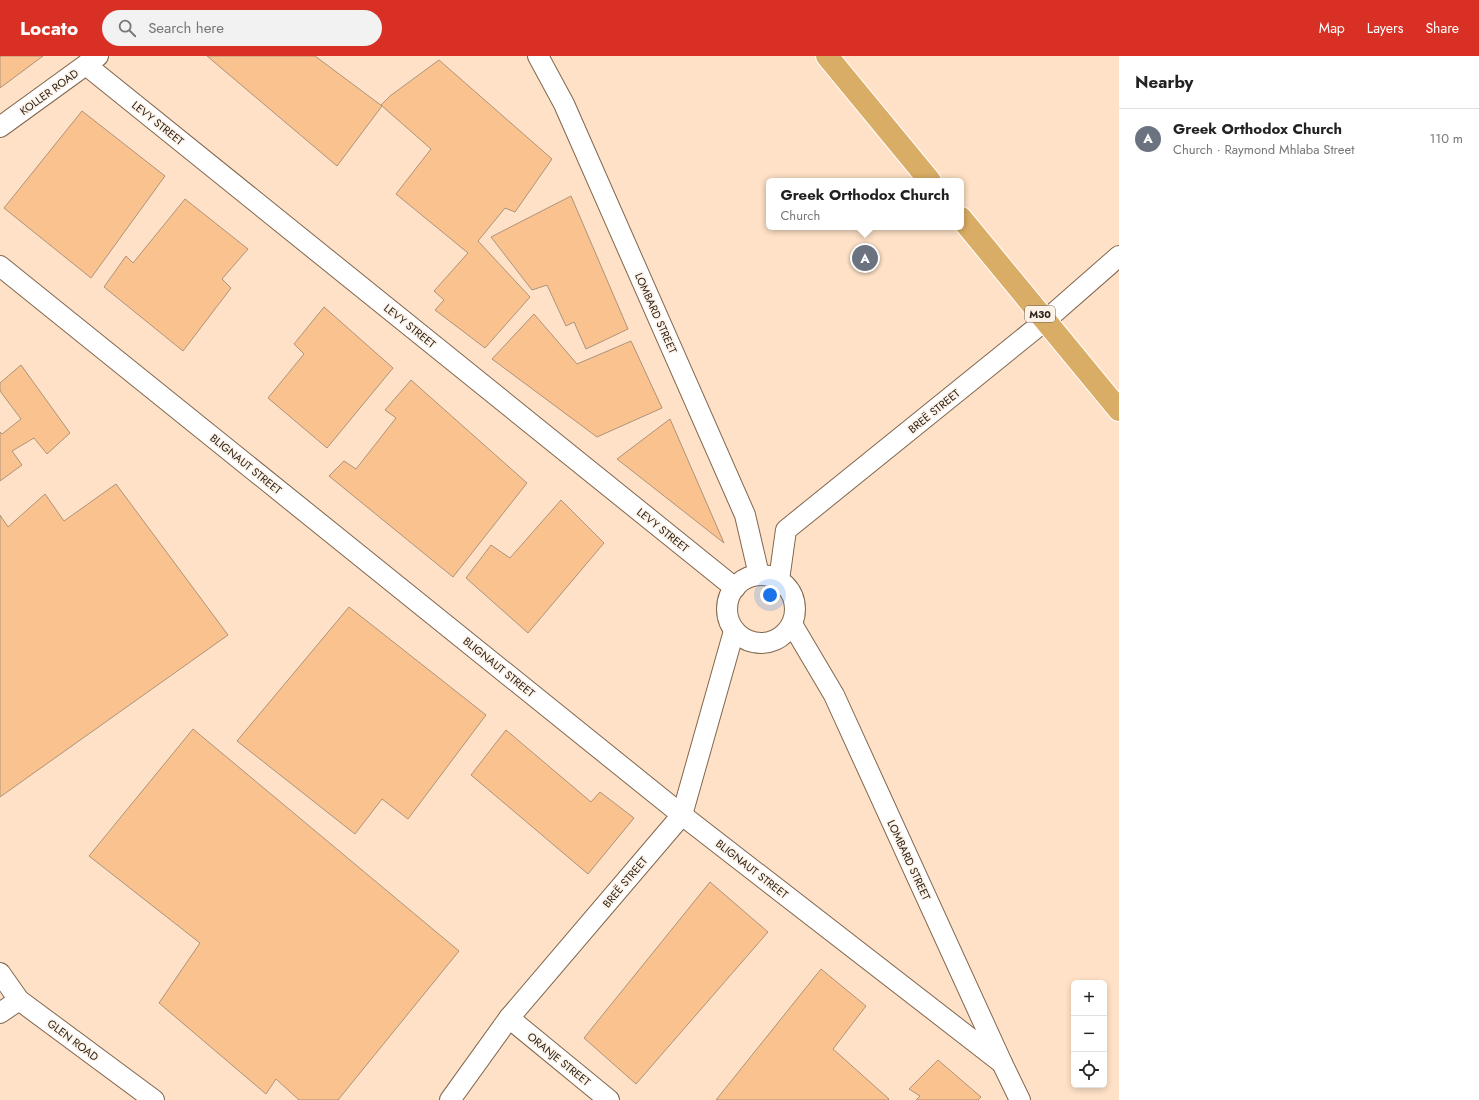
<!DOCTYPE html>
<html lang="en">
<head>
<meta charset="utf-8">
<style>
  :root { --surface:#fff; --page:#f2f2f2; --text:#222; --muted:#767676; --line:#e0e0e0; --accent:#d93025 }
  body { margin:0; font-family:Jost,sans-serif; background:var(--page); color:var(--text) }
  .controls { position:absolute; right:12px; bottom:12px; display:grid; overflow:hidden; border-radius:6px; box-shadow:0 2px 6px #0003 }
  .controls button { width:36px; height:36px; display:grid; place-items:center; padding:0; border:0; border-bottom:1px solid var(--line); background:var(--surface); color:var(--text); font:20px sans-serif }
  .you { position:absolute; left:770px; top:539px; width:14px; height:14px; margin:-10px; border:3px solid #fff; border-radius:50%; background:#1a73e8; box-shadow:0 0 0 6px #1a73e833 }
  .badge { display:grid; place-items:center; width:26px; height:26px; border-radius:50%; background:var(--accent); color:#fff; font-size:13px; font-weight:700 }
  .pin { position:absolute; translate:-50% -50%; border:2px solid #fff; box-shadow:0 1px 4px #0006 }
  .popup { position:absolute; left:766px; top:122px; width:198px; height:52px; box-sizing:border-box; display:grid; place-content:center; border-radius:6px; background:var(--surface); filter:drop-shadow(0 1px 3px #0005); font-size:13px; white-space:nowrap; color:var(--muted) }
  .popup b { font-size:15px; color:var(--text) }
  .popup::after { content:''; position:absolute; left:50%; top:100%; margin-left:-8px; border:8px solid transparent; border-top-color:var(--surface) }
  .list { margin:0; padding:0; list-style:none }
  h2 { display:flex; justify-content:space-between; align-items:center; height:52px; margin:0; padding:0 16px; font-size:17px }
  h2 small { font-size:13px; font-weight:400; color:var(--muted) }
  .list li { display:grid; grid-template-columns:26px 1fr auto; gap:12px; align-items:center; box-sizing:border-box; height:60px; padding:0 16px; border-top:1px solid var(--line) }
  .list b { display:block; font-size:15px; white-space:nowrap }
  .list p { margin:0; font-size:13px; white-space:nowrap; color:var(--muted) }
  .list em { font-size:13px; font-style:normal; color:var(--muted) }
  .icon { flex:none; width:22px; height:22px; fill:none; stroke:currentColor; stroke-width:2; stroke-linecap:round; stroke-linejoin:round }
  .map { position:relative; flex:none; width:1119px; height:1044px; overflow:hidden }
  header { display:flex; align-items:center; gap:24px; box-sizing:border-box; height:56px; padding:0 20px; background:var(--accent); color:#fff }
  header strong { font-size:19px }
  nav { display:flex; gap:22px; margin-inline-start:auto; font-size:14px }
  .search { width:280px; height:36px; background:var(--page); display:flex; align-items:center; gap:10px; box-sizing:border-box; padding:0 14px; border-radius:22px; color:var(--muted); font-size:15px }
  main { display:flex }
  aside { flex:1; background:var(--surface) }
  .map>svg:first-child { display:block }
  .building { fill:#f9c28f; stroke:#ae937a }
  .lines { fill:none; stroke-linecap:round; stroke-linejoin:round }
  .minor-casing { stroke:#80674f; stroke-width:22 }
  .primary-casing { stroke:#fff; stroke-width:24 }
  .minor { stroke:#fff; stroke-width:20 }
  .primary { stroke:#daad66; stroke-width:22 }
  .labels { text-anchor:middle; stroke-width:3; stroke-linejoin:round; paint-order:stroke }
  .shield { fill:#fdf2e7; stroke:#6b6157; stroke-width:1 }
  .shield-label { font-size:10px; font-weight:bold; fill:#2d2319 }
  .street-label { font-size:11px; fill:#2d2319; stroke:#fdf2e7 }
</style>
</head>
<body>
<header>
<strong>Locato</strong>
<div class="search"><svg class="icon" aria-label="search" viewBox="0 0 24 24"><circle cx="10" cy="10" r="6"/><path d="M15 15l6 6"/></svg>Search here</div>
<nav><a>Map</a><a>Layers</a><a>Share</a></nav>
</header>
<main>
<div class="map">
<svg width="1119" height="1044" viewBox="0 0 1119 1044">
  <rect width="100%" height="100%" fill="#fee1c6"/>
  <!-- building -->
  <g class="building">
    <path d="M0,0H43L0,32Z"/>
    <path d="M207,0H315L382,50L337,110Z"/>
    <path d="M439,4L552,103L515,156L505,152L478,185L530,241L485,292L435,254L444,244L434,235L468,197L396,138L431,93L381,49L390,40Z"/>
    <path d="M82,55L165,120L91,222L4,152Z"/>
    <path d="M571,140L628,273L586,293L574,266L566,270L547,229L532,234L491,181Z"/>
    <path d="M185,143L248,193L222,223L231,232L183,295L104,231L126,200L133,207Z"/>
    <path d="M324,251L393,312L327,392L268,342L304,298L294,288Z"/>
    <path d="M534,258L577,308L631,285L662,352L597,381L492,303Z"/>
    <path d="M21,309L70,377L47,398L34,382L12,395L22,409L0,425V376L2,378L21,363L0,335V327Z"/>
    <path d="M411,324L527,427L453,521L329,420L344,405L356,413L396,362L385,354Z"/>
    <path d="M670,363L724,487L617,403Z"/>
    <path d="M116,428L228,579L0,741V459L8,471L45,438L64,465Z"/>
    <path d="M561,444L604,487L528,577L466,522L491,489L510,502Z"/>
    <path d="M349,551L486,659L408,763L382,743L355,778L237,685Z"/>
    <path d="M193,673L459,895L338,1044H299L276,1023L266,1038L159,947L200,887L89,800Z"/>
    <path d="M506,674L591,746L600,736L634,762L588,818L471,719Z"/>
    <path d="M710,826L768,876L636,1028L584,982Z"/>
    <path d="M821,913L866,950L833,993L889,1043L888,1044H716Z"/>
    <path d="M938,1004L981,1041L978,1044H916L920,1040L909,1033Z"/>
  </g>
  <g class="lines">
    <defs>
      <g id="minor">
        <path d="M538,0L564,48L745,459L759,519"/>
        <path d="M86,9L735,532"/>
        <path d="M0,71L98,0"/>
        <path d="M0,210L682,759L1002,1007"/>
        <circle cx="761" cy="553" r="34"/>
        <path d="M779,524L786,474L1046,264L1119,200"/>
        <path d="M792,568L834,639L1002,1007L1020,1044"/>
        <path d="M0,917L19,944L154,1044"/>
        <path d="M0,957L19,944"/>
        <path d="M509,962L609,1044"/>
        <path d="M450,1044L509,962L682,759L734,575"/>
      </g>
      <g id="primary">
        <path d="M827,0L930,125"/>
        <path d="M961,162L1119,354"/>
      </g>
    </defs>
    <!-- minor casing -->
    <use href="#minor" class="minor-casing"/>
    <!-- primary casing -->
    <use href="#primary" class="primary-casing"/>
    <!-- minor -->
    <use href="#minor" class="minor"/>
    <!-- primary -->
    <use href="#primary" class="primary"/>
  </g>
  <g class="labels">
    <!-- shield labels -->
    <rect class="shield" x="1025" y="250" width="30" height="16" rx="3"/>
    <g class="shield-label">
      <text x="1040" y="262">M30</text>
    </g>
    <!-- street labels -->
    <g class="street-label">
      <text transform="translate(49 36) rotate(-36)" y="4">KOLLER ROAD</text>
      <text transform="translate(158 67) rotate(39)" y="4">LEVY STREET</text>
      <text transform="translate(656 257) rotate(66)" y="4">LOMBARD STREET</text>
      <text transform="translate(410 270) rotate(39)" y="4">LEVY STREET</text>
      <text transform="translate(934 355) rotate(-39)" y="4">BREË STREET</text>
      <text transform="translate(246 408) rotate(39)" y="4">BLIGNAUT STREET</text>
      <text transform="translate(663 474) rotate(39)" y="4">LEVY STREET</text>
      <text transform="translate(499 611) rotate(39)" y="4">BLIGNAUT STREET</text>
      <text transform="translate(909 804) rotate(65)" y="4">LOMBARD STREET</text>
      <text transform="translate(752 813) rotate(38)" y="4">BLIGNAUT STREET</text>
      <text transform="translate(625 826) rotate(-50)" y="4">BREË STREET</text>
      <text transform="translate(73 984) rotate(37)" y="4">GLEN ROAD</text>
      <text transform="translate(559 1003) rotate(39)" y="4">ORANJE STREET</text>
    </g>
  </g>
</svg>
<div class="controls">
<button>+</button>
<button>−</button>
<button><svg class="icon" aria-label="locate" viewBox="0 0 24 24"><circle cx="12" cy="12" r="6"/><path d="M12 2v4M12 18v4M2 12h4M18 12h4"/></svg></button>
</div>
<div class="you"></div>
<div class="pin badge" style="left:865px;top:202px;background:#6b7280">A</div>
<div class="popup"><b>Greek Orthodox Church</b>Church</div>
</div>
<aside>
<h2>Nearby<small></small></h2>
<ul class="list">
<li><span class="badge" style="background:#6b7280">A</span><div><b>Greek Orthodox Church</b><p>Church · Raymond Mhlaba Street</p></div><em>110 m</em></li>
</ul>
</aside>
</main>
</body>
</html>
